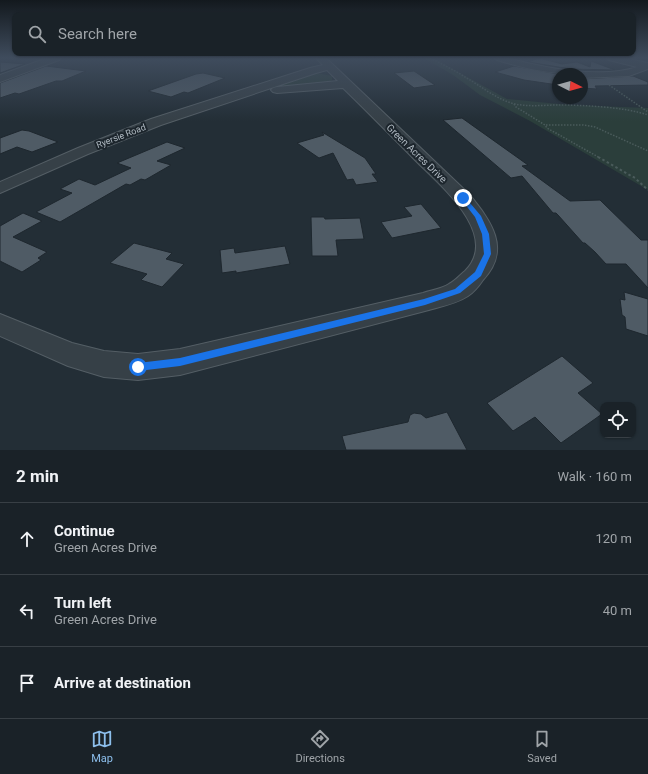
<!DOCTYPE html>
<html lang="en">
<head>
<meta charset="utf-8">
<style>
  :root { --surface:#1a2228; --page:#272f34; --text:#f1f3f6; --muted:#9fa4a8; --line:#383f45; --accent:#8dbfec }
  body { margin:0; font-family:Roboto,sans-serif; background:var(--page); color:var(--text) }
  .controls { position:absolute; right:12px; bottom:12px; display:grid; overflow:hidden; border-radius:8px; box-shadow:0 1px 3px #0004 }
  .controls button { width:36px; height:36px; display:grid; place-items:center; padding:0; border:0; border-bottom:1px solid var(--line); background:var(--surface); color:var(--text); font:20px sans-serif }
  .compass { position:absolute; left:552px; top:68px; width:36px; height:36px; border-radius:50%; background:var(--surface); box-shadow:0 1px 3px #0004; rotate:96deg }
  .stop { position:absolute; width:12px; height:12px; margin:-9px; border:3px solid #1a73e8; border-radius:50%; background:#fff }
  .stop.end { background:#1a73e8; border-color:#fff; box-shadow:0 1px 4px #0008 }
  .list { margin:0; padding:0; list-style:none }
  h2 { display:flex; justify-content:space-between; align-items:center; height:52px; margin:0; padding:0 16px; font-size:17px }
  h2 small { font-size:13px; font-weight:400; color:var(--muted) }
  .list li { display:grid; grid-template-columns:26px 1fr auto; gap:12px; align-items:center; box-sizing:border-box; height:72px; padding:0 16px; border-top:1px solid var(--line) }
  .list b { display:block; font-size:15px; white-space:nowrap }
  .list p { margin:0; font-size:13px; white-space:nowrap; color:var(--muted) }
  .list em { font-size:13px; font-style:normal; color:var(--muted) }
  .icon { flex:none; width:22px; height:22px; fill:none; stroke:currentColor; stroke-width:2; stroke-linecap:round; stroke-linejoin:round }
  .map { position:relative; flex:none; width:648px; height:450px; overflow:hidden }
  .search { position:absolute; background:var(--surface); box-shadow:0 1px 3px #0004; left:12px; right:12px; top:12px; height:44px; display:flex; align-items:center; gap:10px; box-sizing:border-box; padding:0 14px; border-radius:8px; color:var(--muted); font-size:15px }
  .sheet { height:268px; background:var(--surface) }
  nav { display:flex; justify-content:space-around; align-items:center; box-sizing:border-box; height:56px; border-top:1px solid var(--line); background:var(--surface); font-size:11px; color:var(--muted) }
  nav a { display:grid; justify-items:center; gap:2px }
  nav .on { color:var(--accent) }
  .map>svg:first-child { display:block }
  .green { fill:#2b3e3b }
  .building { fill:#4f5b65; stroke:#1e272e }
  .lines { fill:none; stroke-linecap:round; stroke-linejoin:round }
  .street-casing { stroke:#545e65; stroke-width:2 }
  .path-far1 { stroke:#4a5b5b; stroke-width:1.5; stroke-dasharray:1.5 1.5; stroke-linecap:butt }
  .path { stroke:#4a5b5b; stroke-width:2; stroke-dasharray:2.5 2.5; stroke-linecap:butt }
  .street { fill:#364047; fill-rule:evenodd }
  .route { fill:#1a73e8 }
  .labels { text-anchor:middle; stroke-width:4; stroke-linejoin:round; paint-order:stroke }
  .far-street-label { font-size:9px; fill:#b1bbc3; stroke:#1c252c }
  .street-label { font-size:10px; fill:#b1bbc3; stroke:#1c252c }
</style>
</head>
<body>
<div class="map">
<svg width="648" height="450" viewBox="0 0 648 450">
  <rect width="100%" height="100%" fill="#232e36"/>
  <!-- green -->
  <g class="green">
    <path d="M424,58H433L507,99L569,105L648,108V190L530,121L480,95L453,75Z"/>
    <path d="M317,73L332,76V80C322,87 295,86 282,86L281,85L309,74Z"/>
  </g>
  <!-- building -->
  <g class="building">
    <path d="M539,58L562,64L577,62L590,67L591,61L615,70L571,69L528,62Z"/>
    <path d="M0,62L25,64L0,73Z"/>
    <path d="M46,66L86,71L62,81H56L19,94L15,93L0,98V83Z"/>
    <path d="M514,66L558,74V85L524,80L495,72Z"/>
    <path d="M414,71L435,85L414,88L394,73Z"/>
    <path d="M203,73L225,78L188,93L184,92L171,97L148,91L196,74Z"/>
    <path d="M633,76L648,82V85L595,86L597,89L582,88V79Z"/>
    <path d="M462,118L528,165L522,166L570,201L600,200L641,240H648V288L626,264H606L595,252L585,243H583L558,215L556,213H553L522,176L511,178L443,120Z"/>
    <path d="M22,130L29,131L58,142L32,152L17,147L0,154V138Z"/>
    <path d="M322,132L365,158L376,174H372L378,182L356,185L353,179L347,180L333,153L319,158L297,143L324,135Z"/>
    <path d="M167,142L185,148L157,161L171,165L145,180L141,179L130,185L126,184L60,222L36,212L72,193L60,189L79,179L95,185L131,168L117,163Z"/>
    <path d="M421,204L441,228L392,238L381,222L412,216L404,207Z"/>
    <path d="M23,213L42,221L13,237L47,252L38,258L41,260L22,272L0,261V226Z"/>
    <path d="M311,217H324L325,219L360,218L364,239L336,240L338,256H312Z"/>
    <path d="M134,243L172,253L166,259L184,264L162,287L141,280L147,274L110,263Z"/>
    <path d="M285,246L290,264L236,273V271L222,273L220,250L234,248L235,253Z"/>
    <path d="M624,292L648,299V336L626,329L625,317L622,315L620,299L625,300Z"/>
    <path d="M562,356L593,383L578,393L602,414L561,443L535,417L513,431L487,403Z"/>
    <path d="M447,412L467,450H346L342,436L408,422L410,415L414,413L421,414L426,418Z"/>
  </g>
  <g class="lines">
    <defs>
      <g id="street">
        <path d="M47,58H61L59,60L0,82V75Z"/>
        <path d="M316,58H326L469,194C491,221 512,249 483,280C479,286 474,292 468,296C456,304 439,307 425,311L180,375L138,380L104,377L68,366L0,336V314L72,343L104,351L138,354L180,349L423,293C432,290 441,289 449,284C455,281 460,275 465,271C501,235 440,185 416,161C392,137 368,112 343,88L277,93L273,92L271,90L273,88L277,87L338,81L327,70L316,73L161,125L88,154L0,193V182L78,148L151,119L310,68L323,65Z"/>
        <path d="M495,58C510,58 518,61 532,64C562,71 608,77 637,67L609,60L607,58H624L648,63V69L629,76L582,78V74C549,74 528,69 497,60Z"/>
      </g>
    </defs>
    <!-- street casing -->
    <use href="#street" class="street-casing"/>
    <!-- path-far1 -->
    <g class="path-far1">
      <path d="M430,58C442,64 454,70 465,77C481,86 497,100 515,104C529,107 544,105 558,105C583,105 625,107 648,115"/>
      <path d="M609,85L648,112"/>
      <path d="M514,104L516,107L545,125L547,128L600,158"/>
      <path d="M546,125H583L595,127L648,151"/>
    </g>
    <!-- path -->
    <path class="path" d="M598,157L635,178L648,190"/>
    <!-- street -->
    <use href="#street" class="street"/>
  </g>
  <!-- sky -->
  <linearGradient id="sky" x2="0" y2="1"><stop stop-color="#13191e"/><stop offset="0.48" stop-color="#3f4c5d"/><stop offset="1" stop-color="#3f4c5d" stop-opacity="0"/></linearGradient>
  <rect width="648" height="121" fill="url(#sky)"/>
  <!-- route -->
  <path class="route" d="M461,197H465L481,216L489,234L491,254L481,276L460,293L425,305L180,366L138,371L135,370L133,367L135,364L138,363L180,358L424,299L455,289L475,272L484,254L482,234L475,217L461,199Z"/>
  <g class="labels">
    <!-- far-street labels -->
    <g class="far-street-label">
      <text transform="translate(121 136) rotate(-21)" y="3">Ryersie Road</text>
    </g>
    <!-- street labels -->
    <g class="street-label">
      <text transform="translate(417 153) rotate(44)" y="4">Green Acres Drive</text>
    </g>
  </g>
</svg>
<div class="controls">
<button><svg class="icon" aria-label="locate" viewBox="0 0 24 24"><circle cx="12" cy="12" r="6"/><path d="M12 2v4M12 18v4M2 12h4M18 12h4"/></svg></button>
</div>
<svg class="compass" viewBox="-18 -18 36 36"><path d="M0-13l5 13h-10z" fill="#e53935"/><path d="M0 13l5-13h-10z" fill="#9fa4a8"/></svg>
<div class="stop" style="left:138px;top:367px"></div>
<div class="stop end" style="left:463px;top:198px"></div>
<div class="search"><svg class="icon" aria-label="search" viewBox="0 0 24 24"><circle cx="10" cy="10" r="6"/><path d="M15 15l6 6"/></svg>Search here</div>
</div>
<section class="sheet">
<h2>2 min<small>Walk · 160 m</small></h2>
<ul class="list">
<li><svg class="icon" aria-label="ahead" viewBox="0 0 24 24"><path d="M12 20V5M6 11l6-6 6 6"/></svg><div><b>Continue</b><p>Green Acres Drive</p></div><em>120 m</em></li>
<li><svg class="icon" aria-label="left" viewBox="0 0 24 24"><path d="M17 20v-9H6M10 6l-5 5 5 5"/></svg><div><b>Turn left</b><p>Green Acres Drive</p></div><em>40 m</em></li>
<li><svg class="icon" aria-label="arrive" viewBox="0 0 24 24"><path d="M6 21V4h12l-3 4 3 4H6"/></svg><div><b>Arrive at destination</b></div></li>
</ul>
</section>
<nav>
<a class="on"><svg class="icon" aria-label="map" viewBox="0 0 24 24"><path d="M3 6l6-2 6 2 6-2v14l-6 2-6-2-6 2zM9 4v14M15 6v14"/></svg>Map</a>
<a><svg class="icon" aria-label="directions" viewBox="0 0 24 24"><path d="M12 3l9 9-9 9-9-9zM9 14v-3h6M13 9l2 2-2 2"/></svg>Directions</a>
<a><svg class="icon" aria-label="saved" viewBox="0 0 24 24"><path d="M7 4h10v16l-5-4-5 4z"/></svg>Saved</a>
</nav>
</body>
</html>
